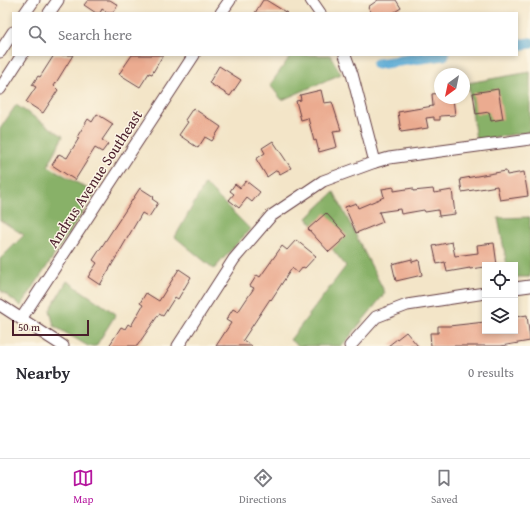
<!DOCTYPE html>
<html lang="en">
<head>
<meta charset="utf-8">
<style>
  :root { --surface:#fff; --page:#f7f7f7; --text:#2b2b33; --muted:#7c7c81; --line:#e1e1e2; --accent:#b5179e }
  body { margin:0; font-family:"Gentium Book Plus",serif; background:var(--page); color:var(--text) }
  .controls { position:absolute; right:12px; bottom:12px; display:grid; overflow:hidden; border-radius:0px; box-shadow:0 2px 6px #0003 }
  .controls button { width:36px; height:36px; display:grid; place-items:center; padding:0; border:0; border-bottom:1px solid var(--line); background:var(--surface); color:var(--text); font:20px sans-serif }
  .compass { position:absolute; left:434px; top:68px; width:36px; height:36px; border-radius:50%; background:var(--surface); box-shadow:0 2px 6px #0003; rotate:213deg }
  .scale { position:absolute; left:12px; bottom:10px; width:77px; box-sizing:border-box; padding-left:4px; border:2px solid #4a1f2b; border-top:0; font-size:11px; line-height:14px; white-space:nowrap; color:#4a1f2b; -webkit-text-stroke:3px #fcf5e5; paint-order:stroke }
  .list { margin:0; padding:0; list-style:none }
  h2 { display:flex; justify-content:space-between; align-items:center; height:52px; margin:0; padding:0 16px; font-size:17px }
  h2 small { font-size:13px; font-weight:400; color:var(--muted) }
  .icon { flex:none; width:22px; height:22px; fill:none; stroke:currentColor; stroke-width:2; stroke-linecap:round; stroke-linejoin:round }
  .map { position:relative; flex:none; width:530px; height:346px; overflow:hidden }
  .search { position:absolute; background:var(--surface); box-shadow:0 2px 6px #0003; left:12px; right:12px; top:12px; height:44px; display:flex; align-items:center; gap:10px; box-sizing:border-box; padding:0 14px; border-radius:0px; color:var(--muted); font-size:15px }
  .sheet { height:112px; background:var(--surface) }
  nav { display:flex; justify-content:space-around; align-items:center; box-sizing:border-box; height:56px; border-top:1px solid var(--line); background:var(--surface); font-size:11px; color:var(--muted) }
  nav a { display:grid; justify-items:center; gap:2px }
  nav .on { color:var(--accent) }
  .map>svg:first-child { display:block }
  .forest { fill:#88b168; stroke:#69684a }
  .lines { fill:none; stroke-linecap:round; stroke-linejoin:round }
  .canal { stroke:#5aaad5; stroke-width:11 }
  .building { fill:#ebab90 }
  .minor-casing { stroke:#633d43; stroke-width:13 }
  .minor { stroke:#fff; stroke-width:11 }
  .labels { text-anchor:middle; stroke-width:3; stroke-linejoin:round; paint-order:stroke }
  .street-label { font-size:15px; fill:#4a1f2b; stroke:#fcf5e5 }
</style>
</head>
<body>
<div class="map">
<svg width="530" height="346" viewBox="0 0 530 346">
  <rect width="100%" height="100%" fill="#fcf5e5"/>
  <filter id="ink" filterUnits="userSpaceOnUse"><feTurbulence type="fractalNoise" baseFrequency=".025" numOctaves="2"/><feDisplacementMap in="SourceGraphic" scale="8" xChannelSelector="R" yChannelSelector="G"/><feConvolveMatrix kernelMatrix="1 2 1 2 8 2 1 2 1" color-interpolation-filters="sRGB"/></filter>
  <filter id="wash" filterUnits="userSpaceOnUse"><feTurbulence type="fractalNoise" baseFrequency=".012" numOctaves="4" result="noise"/><feDisplacementMap in="SourceGraphic" scale="16" xChannelSelector="R" yChannelSelector="G"/><feGaussianBlur stdDeviation="0.9" result="paint"/><feColorMatrix in="noise" values="0 0 0 0 0 0 0 0 0 0 0 0 0 0 0 0 0 1.4 0 .05"/><feComposite in="paint" operator="in"/></filter>
  <g filter="url(#wash)">
    <rect width="100%" height="100%" fill="#f3e5c8"/>
    <!-- forest -->
    <g class="forest">
      <path d="M291,55H330L341,74L282,100L270,85Z"/>
      <path d="M530,72V132L476,140L468,83Z"/>
      <path d="M16,105L63,136L48,166L95,193L21,306L0,290V259L24,235L0,220V129Z"/>
      <path d="M205,184L250,229L214,269L175,237Z"/>
      <path d="M334,192L385,293L342,346H299L290,340L346,266L307,218Z"/>
      <path d="M530,217V277H515V265H507L498,218Z"/>
      <path d="M67,281L116,314L96,346H88L54,326L50,310Z"/>
    </g>
    <g class="lines">
      <!-- canal -->
      <g class="canal">
        <path d="M517,45L530,43"/>
        <path d="M377,64L444,55"/>
      </g>
    </g>
    <g id="blocks">
      <!-- building -->
      <g class="building">
        <path d="M88,0H110L118,5L112,13H108L102,9L100,13H96L84,5Z"/>
        <path d="M263,0H266L287,13H255Z"/>
        <path d="M378,0H396L401,8L393,13H372L368,7Z"/>
        <path d="M54,55H73L54,86L58,90L43,113L26,102L36,87L32,85L38,76L40,77Z"/>
        <path d="M132,55H163L152,74L149,73L140,87L119,74Z"/>
        <path d="M219,66L241,80L230,96L209,83Z"/>
        <path d="M498,89L503,119L491,121L489,112L476,114L473,93Z"/>
        <path d="M321,90L324,103L332,102L341,130L333,131L337,147L319,152L316,140L314,141L308,118L301,120L296,101L301,100L300,95Z"/>
        <path d="M440,93V98H453L455,115L440,116V120H434V117L426,118L428,128L401,132L398,112L433,106L432,94Z"/>
        <path d="M193,108L221,127L212,141L205,137L198,148L179,135L188,122L185,120Z"/>
        <path d="M97,114L113,124L102,140L108,144L102,152L95,148L75,180L52,165L59,154L67,158L79,138L77,137L88,119L92,122Z"/>
        <path d="M273,141L291,168L280,174L277,170L267,177L256,159L265,153L262,148Z"/>
        <path d="M506,171L507,175L524,172L528,196L500,200L497,186L462,192L460,179Z"/>
        <path d="M246,181L260,192L252,202L247,198L239,208L229,200L234,194L230,191L235,184L240,188Z"/>
        <path d="M394,187V191L413,188V191L433,189L434,193L452,190L455,214L439,216L438,210L425,212L424,210L401,214L400,209L379,212L383,222L356,233L345,207L356,203L358,208L384,197L382,189Z"/>
        <path d="M140,188L154,197L152,199L158,203L149,217L142,213L100,285L88,277L97,263L93,260Z"/>
        <path d="M326,213L347,236L329,252L308,229Z"/>
        <path d="M296,240L316,256L305,268L303,267L298,273L292,268L271,300L270,299L243,340L252,346H216L231,323L226,320L233,309L238,312L254,288L250,286L257,275L260,277L282,246L287,250Z"/>
        <path d="M452,242L455,256L478,253L477,245L494,243L497,265H485V267L470,269V268L447,272L445,262L437,264L433,246Z"/>
        <path d="M412,259V262L419,260L422,275L396,281L392,264Z"/>
        <path d="M179,269L191,277L178,299L175,297L163,316L159,314L137,346H109L121,327L125,329L128,324L131,326L143,305L140,303L146,293L159,301Z"/>
        <path d="M527,315L530,341L501,346H431L430,333H438V326H449L485,322V331H515V317Z"/>
        <path d="M406,332L418,346H388Z"/>
      </g>
    </g>
  </g>
  <g filter="url(#ink)">
    <use href="#blocks" fill-opacity="0" stroke="#633d43" stroke-width="1"/>
    <g class="lines">
      <defs>
        <g id="minor">
          <path d="M311,0L320,13"/>
          <path d="M25,13L34,0"/>
          <path d="M49,13L58,0"/>
          <path d="M221,13L230,0"/>
          <path d="M0,52L13,32"/>
          <path d="M345,55L352,74L375,162"/>
          <path d="M0,89L22,55"/>
          <path d="M515,288L530,286"/>
          <path d="M0,305L63,346"/>
          <path d="M21,319L194,55"/>
          <path d="M178,346L234,259L271,216L323,181L375,162L389,158L530,139"/>
          <path d="M350,346L376,317L407,305L485,293"/>
        </g>
      </defs>
      <!-- minor casing -->
      <use href="#minor" class="minor-casing"/>
      <!-- minor -->
      <use href="#minor" class="minor"/>
    </g>
  </g>
  <g class="labels">
    <!-- street labels -->
    <g class="street-label">
      <text transform="translate(95 179) rotate(-57)" y="5">Andrus Avenue Southeast</text>
    </g>
  </g>
</svg>
<div class="controls">
<button><svg class="icon" aria-label="locate" viewBox="0 0 24 24"><circle cx="12" cy="12" r="6"/><path d="M12 2v4M12 18v4M2 12h4M18 12h4"/></svg></button>
<button><svg class="icon" aria-label="layers" viewBox="0 0 24 24"><path d="M12 4l9 5-9 5-9-5zM3 14l9 5 9-5"/></svg></button>
</div>
<svg class="compass" viewBox="-18 -18 36 36"><path d="M0-13l5 13h-10z" fill="#e53935"/><path d="M0 13l5-13h-10z" fill="#7c7c81"/></svg>
<div class="scale">50 m</div>
<div class="search"><svg class="icon" aria-label="search" viewBox="0 0 24 24"><circle cx="10" cy="10" r="6"/><path d="M15 15l6 6"/></svg>Search here</div>
</div>
<section class="sheet">
<h2>Nearby<small>0 results</small></h2>
<ul class="list">
</ul>
</section>
<nav>
<a class="on"><svg class="icon" aria-label="map" viewBox="0 0 24 24"><path d="M3 6l6-2 6 2 6-2v14l-6 2-6-2-6 2zM9 4v14M15 6v14"/></svg>Map</a>
<a><svg class="icon" aria-label="directions" viewBox="0 0 24 24"><path d="M12 3l9 9-9 9-9-9zM9 14v-3h6M13 9l2 2-2 2"/></svg>Directions</a>
<a><svg class="icon" aria-label="saved" viewBox="0 0 24 24"><path d="M7 4h10v16l-5-4-5 4z"/></svg>Saved</a>
</nav>
</body>
</html>
